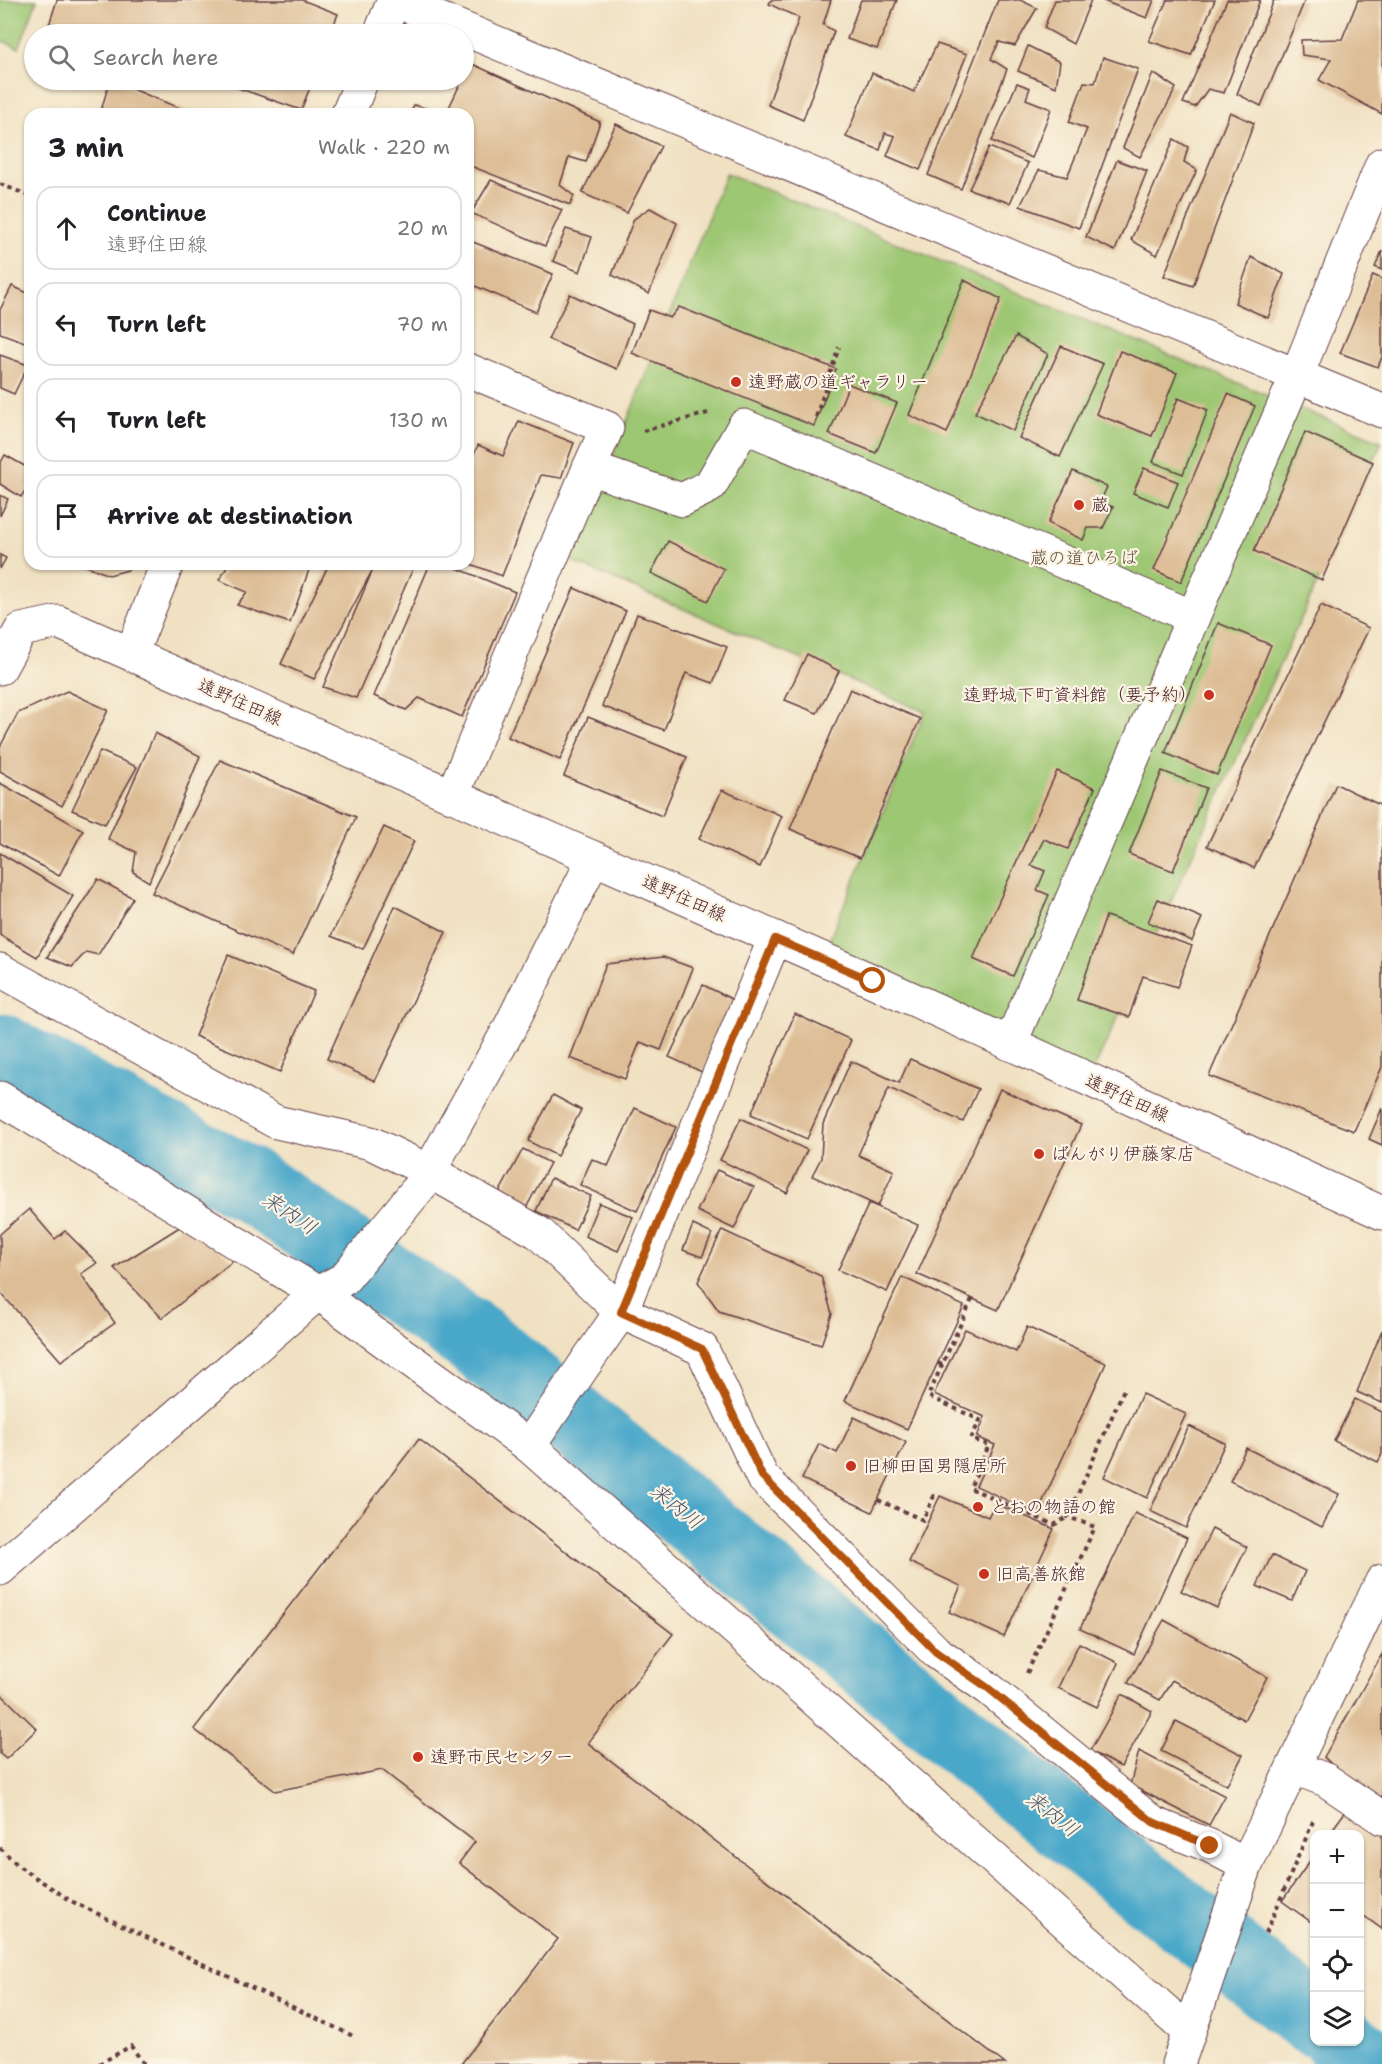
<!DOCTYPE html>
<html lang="en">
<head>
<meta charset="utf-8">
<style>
  :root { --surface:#fff; --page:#f2f2f2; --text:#202124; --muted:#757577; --line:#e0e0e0 }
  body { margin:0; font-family:"Shantell Sans","Klee One",sans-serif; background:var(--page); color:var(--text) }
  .controls { position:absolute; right:18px; bottom:18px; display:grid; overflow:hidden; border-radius:12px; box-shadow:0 2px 4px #0004 }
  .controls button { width:54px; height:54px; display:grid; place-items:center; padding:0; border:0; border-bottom:2px solid var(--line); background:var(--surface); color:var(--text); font:30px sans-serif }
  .stop { position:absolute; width:18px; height:18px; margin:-14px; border:4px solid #b45309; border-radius:50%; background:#fff }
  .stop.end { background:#b45309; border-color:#fff; box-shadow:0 2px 6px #0008 }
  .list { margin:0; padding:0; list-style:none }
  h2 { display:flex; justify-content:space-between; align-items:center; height:78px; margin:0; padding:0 24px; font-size:26px }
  h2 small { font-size:20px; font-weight:400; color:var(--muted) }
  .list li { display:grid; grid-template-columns:39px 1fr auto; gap:18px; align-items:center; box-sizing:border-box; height:84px; margin:0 12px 12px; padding:0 12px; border:2px solid var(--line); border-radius:18px }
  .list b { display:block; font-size:22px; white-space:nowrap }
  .list p { margin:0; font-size:20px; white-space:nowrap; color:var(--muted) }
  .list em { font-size:20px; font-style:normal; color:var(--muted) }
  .icon { flex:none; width:33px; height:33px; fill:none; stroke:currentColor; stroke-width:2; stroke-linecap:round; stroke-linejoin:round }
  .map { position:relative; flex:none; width:1382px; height:2064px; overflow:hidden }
  .search { position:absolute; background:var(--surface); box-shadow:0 2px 4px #0004; left:24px; top:24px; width:450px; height:66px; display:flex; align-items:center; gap:15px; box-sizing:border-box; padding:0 21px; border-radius:33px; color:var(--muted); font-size:22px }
  .panel { position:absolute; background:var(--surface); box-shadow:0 2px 4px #0004; left:24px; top:108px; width:450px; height:462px; border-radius:18px }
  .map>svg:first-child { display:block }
  .green { fill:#9dc773; stroke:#74734f; stroke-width:1.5 }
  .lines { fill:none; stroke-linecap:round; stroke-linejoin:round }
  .river { stroke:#4aa7c9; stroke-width:74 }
  .building { fill:#ddbd96 }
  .pedestrian-casing { stroke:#633c42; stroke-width:35 }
  .minor-casing { stroke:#633c42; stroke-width:35 }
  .tertiary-casing { stroke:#633c42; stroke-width:35 }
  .secondary-casing { stroke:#633c42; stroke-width:35 }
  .path { stroke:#633c42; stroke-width:4; stroke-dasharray:4.5 4.5; stroke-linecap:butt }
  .pedestrian { stroke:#fff; stroke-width:33 }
  .minor { stroke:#fff; stroke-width:33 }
  .tertiary { stroke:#fff; stroke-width:33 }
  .secondary { stroke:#fff; stroke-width:33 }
  .route { stroke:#b45309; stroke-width:8 }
  .poi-dot { fill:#c8321e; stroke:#fcf5e5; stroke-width:2 }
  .labels { text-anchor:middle; stroke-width:4.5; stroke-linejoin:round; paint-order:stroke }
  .poi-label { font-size:18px; fill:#4a1f2b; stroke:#fcf5e5; text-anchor:start }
  .park-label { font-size:18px; fill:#635141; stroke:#fcf5e5 }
  .street-label { font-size:18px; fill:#4a1f2b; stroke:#fcf5e5 }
  .water-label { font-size:20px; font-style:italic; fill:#4a556a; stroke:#fcf5e5 }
</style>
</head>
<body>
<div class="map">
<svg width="1382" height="2064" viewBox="0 0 1382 2064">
  <rect width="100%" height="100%" fill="#fcf5e5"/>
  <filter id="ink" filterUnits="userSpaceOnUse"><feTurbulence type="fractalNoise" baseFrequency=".0167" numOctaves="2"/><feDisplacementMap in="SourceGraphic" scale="12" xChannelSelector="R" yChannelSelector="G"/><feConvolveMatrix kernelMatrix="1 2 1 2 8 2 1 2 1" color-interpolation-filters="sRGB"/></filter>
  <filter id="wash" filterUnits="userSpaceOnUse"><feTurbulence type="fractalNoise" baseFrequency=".008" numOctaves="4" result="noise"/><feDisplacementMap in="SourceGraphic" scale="24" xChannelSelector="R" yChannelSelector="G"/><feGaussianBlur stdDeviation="1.35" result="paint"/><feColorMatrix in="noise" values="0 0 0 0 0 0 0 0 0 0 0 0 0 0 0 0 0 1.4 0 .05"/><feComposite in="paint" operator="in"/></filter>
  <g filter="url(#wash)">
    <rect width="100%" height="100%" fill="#f0e1c2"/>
    <!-- green -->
    <g class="green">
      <path d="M0,0H37L19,48L0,40Z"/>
      <path d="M726,173L1382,442L1089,1080L822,957L925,712L571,561Z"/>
    </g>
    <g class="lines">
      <!-- river -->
      <g class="river">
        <path d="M0,1050L253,1187L476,1340L1032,1798L1314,2020"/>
        <path d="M1341,2042L1370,2064"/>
      </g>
    </g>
    <g id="blocks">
      <!-- building -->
      <g class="building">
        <path d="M57,0H302L338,14L330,34H145L130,29L128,34H46Z"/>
        <path d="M771,0H831L823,25L834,31L803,120L768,105L799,18L769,4Z"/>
        <path d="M861,0H897L877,49L847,39Z"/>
        <path d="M998,0H1020L1037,8L1015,46L999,42L991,59L1007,69L961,189L928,175Z"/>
        <path d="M1055,0H1091L1073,44L1044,28Z"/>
        <path d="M1101,0H1154L1147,18Z"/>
        <path d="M1167,0H1215L1191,55L1149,41Z"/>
        <path d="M1227,0H1260L1224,93L1208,89L1195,107L1183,103Z"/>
        <path d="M1274,0H1305L1261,106L1237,94Z"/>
        <path d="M1358,0H1382V114L1319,80L1331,59L1302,55L1301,40L1342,39Z"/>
        <path d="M937,44L967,54L920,170L887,156L895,136L885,133L880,150L846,137L872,73L914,92Z"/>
        <path d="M1028,46L1060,62L1056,87L1018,71Z"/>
        <path d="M1103,57L1138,69L1079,228L1020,206L1039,170L1067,177L1087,129L1069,122L1084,82L1095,83Z"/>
        <path d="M470,63L600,122L586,162L569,157L560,185L574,196L570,205L468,165V114H446Z"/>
        <path d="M1153,73L1176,88L1140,157L1123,148Z"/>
        <path d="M110,80L194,114H100Z"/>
        <path d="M215,80H313L301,110Z"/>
        <path d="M1017,83L1030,88L1026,99L1051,109L1032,158L992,141Z"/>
        <path d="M414,105L444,113V114H410Z"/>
        <path d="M1230,112L1254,123L1193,286L1164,276Z"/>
        <path d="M616,124L661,146L627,213L582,193Z"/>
        <path d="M1174,139L1188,147L1184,162L1197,170L1157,255L1131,240Z"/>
        <path d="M989,147L1028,163L1010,203L969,189Z"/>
        <path d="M1117,160L1147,171L1115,251L1086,237Z"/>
        <path d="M491,180L562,210L545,246L471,213Z"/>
        <path d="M650,208L677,223L649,294L612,275L634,219Z"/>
        <path d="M566,229L592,237L580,272L553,261Z"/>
        <path d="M468,240L553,274L536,312L468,283Z"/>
        <path d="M1382,251V270L1375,267Z"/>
        <path d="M1251,257L1284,274L1268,318L1235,303Z"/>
        <path d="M1373,275L1382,279V357L1378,367L1340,353Z"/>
        <path d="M964,280L1001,299L947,433L909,415Z"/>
        <path d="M12,286L30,294V344L0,333V310Z"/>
        <path d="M570,294L633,324L617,369L548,339Z"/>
        <path d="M679,307L836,369L814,426L632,353L649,310L670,318Z"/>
        <path d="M1016,336L1048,354L1013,431L975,413Z"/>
        <path d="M1061,346L1103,364L1060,457L1019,438Z"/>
        <path d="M1120,351L1177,373L1152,436L1096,414Z"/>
        <path d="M0,355L28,365L14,394L0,388Z"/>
        <path d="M849,384L897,403L876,453L829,434Z"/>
        <path d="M1228,394L1255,406L1181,582L1154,570Z"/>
        <path d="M1178,398L1208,410L1183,474L1153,462Z"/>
        <path d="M519,421L574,443L561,478L541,475L502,576L468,563V468L478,445L503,456Z"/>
        <path d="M1305,432L1373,462L1322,580L1254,551Z"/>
        <path d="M5,455L30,469V483L21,497L0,484V464Z"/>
        <path d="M1144,468L1178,482L1168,507L1133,493Z"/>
        <path d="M1073,471L1107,487L1100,502L1113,507L1103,528H1088L1083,540L1048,523Z"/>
        <path d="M0,495L8,499L0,516Z"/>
        <path d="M668,541L724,569L708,601L651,573Z"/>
        <path d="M0,555L6,558L0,569Z"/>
        <path d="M82,564H131L128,570L109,575Z"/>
        <path d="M229,564H311L290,623L237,605L247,592L219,580Z"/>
        <path d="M329,564H415L356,698L323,687L373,569L314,679L281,664Z"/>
        <path d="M430,564H447L515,592L462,717L419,698L406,710L374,696Z"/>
        <path d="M574,588L626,611L560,760L508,737Z"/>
        <path d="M1321,605L1369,628L1254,868L1207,846Z"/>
        <path d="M637,614L727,647L713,683L686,673L664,730L602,706Z"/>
        <path d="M1218,623L1271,645L1217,775L1165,753Z"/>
        <path d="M807,654L839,671L817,713L785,700Z"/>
        <path d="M850,689L920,719L860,858L790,829Z"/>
        <path d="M67,691L108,710L62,806L0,771V747L18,713Z"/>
        <path d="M588,717L687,757L662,816L564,776Z"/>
        <path d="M155,733L200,756L149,882L133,872L136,852L108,839Z"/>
        <path d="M100,751L137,767L105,824L72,810Z"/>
        <path d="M220,760L356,817L293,955L152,893Z"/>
        <path d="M1057,771L1095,788L1068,849L1044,839L1031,865L1045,871L1037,890L1049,895L1013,976L973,959Z"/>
        <path d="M1162,771L1206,788L1173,871L1129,854Z"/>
        <path d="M0,783L83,830L59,876L0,843Z"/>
        <path d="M1336,784L1382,806V1067L1354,1131L1209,1076Z"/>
        <path d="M722,790L782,816L760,867L699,839Z"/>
        <path d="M384,827L414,841L363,949L331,936Z"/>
        <path d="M0,853L73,896L37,957L0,935Z"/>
        <path d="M98,879L133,898L98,955L86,952L72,967L47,957Z"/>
        <path d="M1158,899L1202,918L1192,941L1148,922Z"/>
        <path d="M395,906L446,932L375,1081L327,1059Z"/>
        <path d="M1106,916L1192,946L1177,987L1143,976L1129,1017L1077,1000Z"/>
        <path d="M228,955L314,991L280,1072L195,1036Z"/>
        <path d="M663,957L693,968L661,1050L640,1042L625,1079L570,1058L606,964Z"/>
        <path d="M703,985L736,1001L702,1072L669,1057Z"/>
        <path d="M795,1014L851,1040L807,1139L751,1114Z"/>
        <path d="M910,1059L978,1089L963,1122L889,1088L858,1155L894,1171L878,1206L812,1176L821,1158L823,1124L851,1061L899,1083Z"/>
        <path d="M1000,1089L1081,1125L998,1310L917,1274Z"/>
        <path d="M553,1095L581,1110L557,1156L528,1141Z"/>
        <path d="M635,1108L676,1127L637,1211L580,1185L592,1159L608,1166Z"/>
        <path d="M1382,1108V1145L1369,1139Z"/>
        <path d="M741,1118L807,1150L787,1193L720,1160Z"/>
        <path d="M523,1149L550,1163L526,1208L499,1193Z"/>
        <path d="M717,1170L754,1187L734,1229L697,1211Z"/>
        <path d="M551,1178L591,1196L575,1230L536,1211Z"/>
        <path d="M599,1203L633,1217L618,1251L585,1236Z"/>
        <path d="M869,1203L918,1225L887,1292L838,1270Z"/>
        <path d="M29,1209L55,1239L65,1231L97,1263L81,1274L115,1323L61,1361L0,1292V1234Z"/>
        <path d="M186,1223L233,1261L162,1318L114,1268Z"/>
        <path d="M693,1225L712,1234L702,1257L683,1250Z"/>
        <path d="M722,1230L821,1276L832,1314L821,1345L719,1311L698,1282Z"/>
        <path d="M902,1277L964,1306L907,1429L845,1401Z"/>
        <path d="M1027,1327L1106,1363L1037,1514L976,1486L995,1445L977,1437L985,1417L934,1394L965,1329L1016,1352Z"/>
        <path d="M1382,1330V1403L1357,1392Z"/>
        <path d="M1142,1394L1186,1414L1147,1498L1104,1477Z"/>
        <path d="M1355,1399L1382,1412V1454L1378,1462L1334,1441Z"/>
        <path d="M854,1417L906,1442L872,1512L802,1479L819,1444L837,1453Z"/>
        <path d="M1189,1426L1225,1443L1186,1528L1150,1511Z"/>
        <path d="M419,1439L673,1634L588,1743L1005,2064H461L558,1939L459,1863L475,1842L382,1770L275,1791L194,1729Z"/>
        <path d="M1246,1448L1339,1494L1322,1527L1230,1481Z"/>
        <path d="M940,1496L988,1517L995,1503L1054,1529L1004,1637L949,1612L961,1586L909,1562Z"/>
        <path d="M1135,1513L1187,1538L1134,1654L1080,1629Z"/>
        <path d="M1212,1529L1247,1547L1217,1608L1181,1591Z"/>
        <path d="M1272,1555L1305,1571L1292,1601L1257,1586Z"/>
        <path d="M1164,1620L1267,1677L1244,1720L1172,1680L1160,1700L1128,1683Z"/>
        <path d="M1079,1643L1118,1663L1097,1707L1058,1688Z"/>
        <path d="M1382,1654V1813L1324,1757Z"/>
        <path d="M0,1693L37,1729L6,1759L0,1754Z"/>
        <path d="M1122,1694L1152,1711L1121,1767L1090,1751Z"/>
        <path d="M1176,1721L1243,1755L1227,1785L1161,1751Z"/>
        <path d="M1139,1751L1225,1796L1209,1825L1130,1785Z"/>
        <path d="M1348,1808L1382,1833V1929L1360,1913V1834H1329Z"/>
        <path d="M1314,1855V1924L1282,1901Z"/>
      </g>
    </g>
  </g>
  <g filter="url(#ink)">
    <use href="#blocks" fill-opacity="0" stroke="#633c42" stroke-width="1.5"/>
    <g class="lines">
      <defs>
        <g id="pedestrian">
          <path d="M0,970L276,1122L371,1143L429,1171L539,1233L621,1312L702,1349L762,1477L936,1652L988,1688L1153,1823L1210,1846L1246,1865"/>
          <path d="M529,1446L587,1361"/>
        </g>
        <g id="minor">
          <path d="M394,0L1382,411"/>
          <path d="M468,370L607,428L589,468"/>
          <path d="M452,796L589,468L682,500L710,486L744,426L1193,617"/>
          <path d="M1010,1044L1297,375L1382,164"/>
          <path d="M0,1098L318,1293L529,1446L1189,2032L1178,2064"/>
          <path d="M587,1361L621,1312L775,938"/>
          <path d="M1295,1768L1326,1780L1382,1818"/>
        </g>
        <g id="tertiary">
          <path d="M380,34L394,0"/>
          <path d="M348,114L362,80"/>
          <path d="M132,652L167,564"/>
          <path d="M0,1569L318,1293L344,1279L422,1184L508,1031L594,858"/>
          <path d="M1189,2032L1246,1865L1382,1581"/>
        </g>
        <path id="secondary" d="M0,668L21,630L58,622L873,981L1382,1213"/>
      </defs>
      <!-- pedestrian casing -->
      <use href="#pedestrian" class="pedestrian-casing"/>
      <!-- minor casing -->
      <use href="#minor" class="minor-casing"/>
      <!-- tertiary casing -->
      <use href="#tertiary" class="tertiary-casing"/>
      <!-- secondary casing -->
      <use href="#secondary" class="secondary-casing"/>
      <!-- path -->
      <g class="path">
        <path d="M0,184L30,196"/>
        <path d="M816,417L839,347"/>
        <path d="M643,431L708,413"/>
        <path d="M972,1299L928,1396L980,1420L971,1439L989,1445L970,1488L1054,1525L1068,1517"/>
        <path d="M938,1363L947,1367"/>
        <path d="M878,1500L923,1520L934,1496L939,1499"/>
        <path d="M1027,1673L1095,1527L1068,1517L1124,1389"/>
        <path d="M0,1848L20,1867L71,1901L353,2036"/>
        <path d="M1266,1933L1314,1819"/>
        <path d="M99,2064L131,2046L144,2064"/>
      </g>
      <!-- pedestrian -->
      <use href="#pedestrian" class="pedestrian"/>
      <!-- minor -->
      <use href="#minor" class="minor"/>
      <!-- tertiary -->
      <use href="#tertiary" class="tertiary"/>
      <!-- secondary -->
      <use href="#secondary" class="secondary"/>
    </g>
  </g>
  <g class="lines" filter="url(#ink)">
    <!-- route -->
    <path class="route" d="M873,981L775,939L621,1312L702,1349L762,1476L936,1652L988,1688L1153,1822L1210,1846"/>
  </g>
  <!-- markers -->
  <g class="poi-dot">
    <circle cx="736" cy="382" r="6"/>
    <circle cx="1079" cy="505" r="6"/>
    <circle cx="1209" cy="695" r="6"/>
    <circle cx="1039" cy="1154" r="6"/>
    <circle cx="851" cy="1466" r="6"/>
    <circle cx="978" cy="1507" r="6"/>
    <circle cx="984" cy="1574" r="6"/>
    <circle cx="418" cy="1757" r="6"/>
  </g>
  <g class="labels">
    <!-- poi labels -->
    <g class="poi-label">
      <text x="748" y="388">遠野蔵の道ギャラリー</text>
      <text x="1091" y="511">蔵</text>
      <text x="1197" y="701" text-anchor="end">遠野城下町資料館（要予約）</text>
      <text x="1051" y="1160">ばんがり伊藤家店</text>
      <text x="863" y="1472">旧柳田国男隠居所</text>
      <text x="990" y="1513">とおの物語の館</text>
      <text x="996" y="1580">旧高善旅館</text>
      <text x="430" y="1763">遠野市民センター</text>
    </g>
    <!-- park labels -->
    <g class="park-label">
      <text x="1084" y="564">蔵の道ひろば</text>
    </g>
    <!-- street labels -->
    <g class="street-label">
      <text transform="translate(240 702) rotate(24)" y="6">遠野住田線</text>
      <text transform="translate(684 898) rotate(24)" y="6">遠野住田線</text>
      <text transform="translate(1127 1098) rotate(25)" y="6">遠野住田線</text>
    </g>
    <!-- water labels -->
    <g class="water-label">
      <text transform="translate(290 1213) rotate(34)" y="7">来内川</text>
      <text transform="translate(677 1506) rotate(39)" y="7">来内川</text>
      <text transform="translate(1053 1814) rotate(38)" y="7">来内川</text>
    </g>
  </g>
</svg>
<div class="controls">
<button>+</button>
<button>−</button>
<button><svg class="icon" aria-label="locate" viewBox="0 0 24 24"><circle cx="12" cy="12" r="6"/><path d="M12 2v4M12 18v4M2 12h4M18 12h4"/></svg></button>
<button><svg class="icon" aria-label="layers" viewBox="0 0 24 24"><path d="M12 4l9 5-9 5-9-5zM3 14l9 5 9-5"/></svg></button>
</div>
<div class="stop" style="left:873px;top:981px"></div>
<div class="stop end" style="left:1210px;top:1846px"></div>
<div class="search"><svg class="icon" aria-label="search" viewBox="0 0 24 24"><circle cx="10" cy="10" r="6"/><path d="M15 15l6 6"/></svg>Search here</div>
<section class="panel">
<h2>3 min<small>Walk · 220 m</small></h2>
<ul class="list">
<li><svg class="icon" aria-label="ahead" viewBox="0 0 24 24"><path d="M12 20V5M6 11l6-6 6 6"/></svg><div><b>Continue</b><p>遠野住田線</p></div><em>20 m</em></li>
<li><svg class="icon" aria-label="left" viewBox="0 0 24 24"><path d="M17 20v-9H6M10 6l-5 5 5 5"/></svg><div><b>Turn left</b></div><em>70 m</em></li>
<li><svg class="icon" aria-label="left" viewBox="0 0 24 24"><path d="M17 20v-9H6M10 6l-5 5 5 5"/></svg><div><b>Turn left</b></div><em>130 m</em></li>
<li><svg class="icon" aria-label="arrive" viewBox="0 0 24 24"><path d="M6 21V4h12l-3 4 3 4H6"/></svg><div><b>Arrive at destination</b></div></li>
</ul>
</section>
</div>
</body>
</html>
